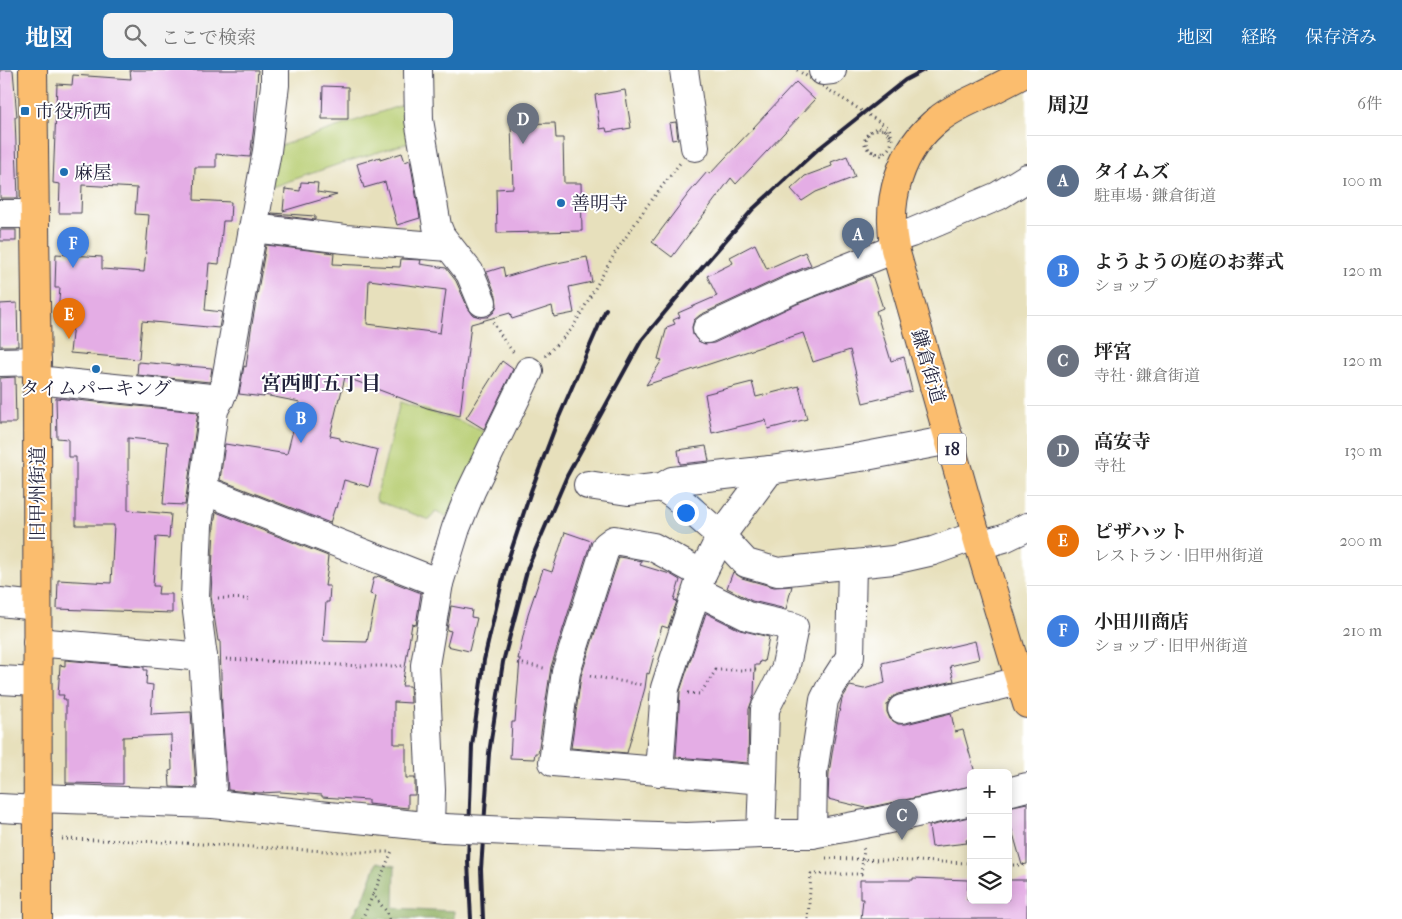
<!DOCTYPE html>
<html lang="ja">
<head>
<meta charset="utf-8">
<style>
  :root { --surface:#fff; --page:#f2f2f2; --text:#222; --muted:#767676; --line:#e0e0e0; --accent:#1f6fb2 }
  body { margin:0; font-family:"IM FELL French Canon","Noto Serif JP",serif; background:var(--page); color:var(--text) }
  .controls { position:absolute; right:15px; bottom:15px; display:grid; overflow:hidden; border-radius:8px; box-shadow:0 2px 12px #0003 }
  .controls button { width:45px; height:45px; display:grid; place-items:center; padding:0; border:0; border-bottom:1px solid var(--line); background:var(--surface); color:var(--text); font:25px sans-serif }
  .you { position:absolute; left:685px; top:442px; width:18px; height:18px; margin:-12px; border:4px solid #fff; border-radius:50%; background:#1a73e8; box-shadow:0 0 0 8px #1a73e833 }
  .badge { display:grid; place-items:center; width:32px; height:32px; border-radius:50%; background:var(--accent); color:#fff; font-size:16px; font-weight:700 }
  .pin { position:absolute; translate:-50% -41px; filter:drop-shadow(0 1px 2px #0008) }
  .pin::after { content:''; position:absolute; top:26px; width:18px; height:15px; background:inherit; clip-path:polygon(0 0,100% 0,50% 100%) }
  .list { margin:0; padding:0; list-style:none }
  h2 { display:flex; justify-content:space-between; align-items:center; height:65px; margin:0; padding:0 20px; font-size:21px }
  h2 small { font-size:16px; font-weight:400; color:var(--muted) }
  .list li { display:grid; grid-template-columns:32px 1fr auto; gap:15px; align-items:center; box-sizing:border-box; height:90px; padding:0 20px; border-top:1px solid var(--line) }
  .list b { display:block; font-size:19px; white-space:nowrap }
  .list p { margin:0; font-size:16px; white-space:nowrap; color:var(--muted) }
  .list em { font-size:16px; font-style:normal; color:var(--muted) }
  .icon { flex:none; width:28px; height:28px; fill:none; stroke:currentColor; stroke-width:2; stroke-linecap:round; stroke-linejoin:round }
  .map { position:relative; flex:none; width:1027px; height:849px; overflow:hidden }
  header { display:flex; align-items:center; gap:30px; box-sizing:border-box; height:70px; padding:0 25px; background:var(--accent); color:#fff }
  header strong { font-size:24px }
  nav { display:flex; gap:28px; margin-inline-start:auto; font-size:18px }
  .search { width:350px; height:45px; background:var(--page); display:flex; align-items:center; gap:12px; box-sizing:border-box; padding:0 18px; border-radius:8px; color:var(--muted); font-size:19px }
  main { display:flex }
  aside { flex:1; background:var(--surface) }
  .map>svg:first-child { display:block }
  .green { fill:#b7cd72; stroke:#6c7856 }
  .forest { fill:#91b064; stroke:#5a6950 }
  .building { fill:#e4ade5; fill-rule:evenodd }
  .lines { fill:none; stroke-linecap:round; stroke-linejoin:round }
  .minor-casing { stroke:#403e4e; stroke-width:30 }
  .major-casing { stroke:#403e4e; stroke-width:30 }
  .path { stroke:#403e4e; stroke-width:3; stroke-dasharray:1 4; stroke-linecap:butt }
  .minor { stroke:#fff; stroke-width:28 }
  .major { stroke:#fbbd6e; stroke-width:28 }
  .rail { stroke:#22223b; stroke-width:4 }
  .minor-bridge-casing { stroke:#403e4e; stroke-width:30; stroke-linecap:butt }
  .path-bridge { stroke:#403e4e; stroke-width:3; stroke-dasharray:1 4; stroke-linecap:butt }
  .minor-bridge { stroke:#fff; stroke-width:28 }
  .poi-dot { fill:#1f6fb2; stroke:#fff; stroke-width:2 }
  .labels { text-anchor:middle; stroke-width:4; stroke-linejoin:round; paint-order:stroke }
  .shield { fill:#fff; stroke:#646476; stroke-width:1 }
  .shield-label { font-size:18px; font-weight:bold; fill:#22223b }
  .poi-label { font-size:19px; fill:#22223b; stroke:#fff; text-anchor:start }
  .street-label { font-size:19px; fill:#22223b; stroke:#fff }
  .neighbourhood-label { font-size:20px; font-weight:bold; fill:#22223b; stroke:#fff }
</style>
</head>
<body>
<header>
<strong>地図</strong>
<div class="search"><svg class="icon" aria-label="search" viewBox="0 0 24 24"><circle cx="10" cy="10" r="6"/><path d="M15 15l6 6"/></svg>ここで検索</div>
<nav><a>地図</a><a>経路</a><a>保存済み</a></nav>
</header>
<main>
<div class="map">
<svg width="1027" height="849" viewBox="0 0 1027 849">
  <rect width="100%" height="100%" fill="#fff"/>
  <filter id="ink" filterUnits="userSpaceOnUse"><feTurbulence type="fractalNoise" baseFrequency=".02" numOctaves="2"/><feDisplacementMap in="SourceGraphic" scale="10" xChannelSelector="R" yChannelSelector="G"/><feConvolveMatrix kernelMatrix="1 2 1 2 8 2 1 2 1" color-interpolation-filters="sRGB"/></filter>
  <filter id="wash" filterUnits="userSpaceOnUse"><feTurbulence type="fractalNoise" baseFrequency=".0096" numOctaves="4" result="noise"/><feDisplacementMap in="SourceGraphic" scale="20" xChannelSelector="R" yChannelSelector="G"/><feGaussianBlur stdDeviation="1.12" result="paint"/><feColorMatrix in="noise" values="0 0 0 0 0 0 0 0 0 0 0 0 0 0 0 0 0 1.4 0 .05"/><feComposite in="paint" operator="in"/></filter>
  <g filter="url(#wash)">
    <rect width="100%" height="100%" fill="#e7e0bc"/>
    <!-- green -->
    <g class="green">
      <path d="M414,31L418,70L342,93L266,119L274,78Z"/>
      <path d="M400,332L460,351L489,364L450,448L435,441L430,450L377,431L376,428Z"/>
    </g>
    <!-- forest -->
    <path class="forest" d="M377,792L395,796L394,838L454,841V849H350L363,830Z"/>
    <g id="blocks">
      <!-- building -->
      <g class="building">
        <path d="M0,0H13L17,47H15L18,128H0Z"/>
        <path d="M130,0H258L254,56L250,87L216,84V97H195L194,130L231,132L230,151H223L219,194L209,193L205,240L222,242L219,258L142,251L139,289L70,283L74,244L58,243L60,218H55L56,184L102,187V199L144,202L149,145L135,144L137,118L82,115L81,143H59L60,114L53,113L57,14L72,15L73,5L131,9Z"/>
        <path d="M796,12L815,30L736,114L731,108L672,187L652,172L689,123L707,102L710,104Z"/>
        <path d="M323,16L348,17V49H322Z"/>
        <path d="M625,20L631,58L607,62L606,58L600,59L595,25Z"/>
        <path d="M676,52L678,69L672,70L669,53Z"/>
        <path d="M555,53L556,68H563L564,113H581L582,161L497,163L496,119L513,118L511,54Z"/>
        <path d="M402,83L405,92L410,90L420,148L397,155L385,112L364,118L357,94L380,87V90Z"/>
        <path d="M847,86L855,107L816,122L802,131L791,119L805,106L832,96L831,92Z"/>
        <path d="M301,112L318,113L317,122L337,125L283,141L285,119L300,121Z"/>
        <path d="M272,143L315,146V150L271,144Z"/>
        <rect x="0" y="160" width="16" height="11"/>
        <path d="M755,174L767,199L805,182L811,195L784,206L700,245L694,250L692,257L693,265L698,271L705,274L714,273L797,234L872,205L883,238L876,241L891,291L904,287L912,321L863,333L850,280L813,292L803,263L646,315L662,290L658,289L667,257L675,254L673,250L680,247L678,243L717,226L707,206L733,193L730,187Z"/>
        <path d="M266,175L334,183L333,194L400,197L401,189L421,190L420,194L446,198L456,211L468,238L473,245L480,247H488L494,242L497,235L496,226L487,202L503,197L505,207L542,196L587,187L592,212L569,217L574,243L554,247L552,236L512,249L510,243L471,254L460,346L427,338L345,307L340,328H339L330,366L340,368V370L378,380L369,417L344,410L337,438L335,437L330,453L220,410L225,374L287,384L300,332L264,325V327L239,324L244,296L246,297L251,260ZM369,210L446,220L440,263L367,254Z"/>
        <path d="M17,233L18,276H0V234Z"/>
        <path d="M502,291L513,299L484,359L466,348Z"/>
        <path d="M138,292L212,298L210,312L137,305Z"/>
        <path d="M15,307L16,353H0V308Z"/>
        <path d="M752,312L756,327L799,316L807,349L768,359L766,350L712,363L705,324Z"/>
        <path d="M56,328L198,342L185,435L163,434L168,372L128,368V440L171,444L169,468L156,467L153,516H159L158,524H172V543L57,539L58,510L111,513L114,455H76V387H68V369L57,368Z"/>
        <path d="M706,376L709,391L680,394L678,380Z"/>
        <path d="M216,442L328,486L327,496L328,497L325,516H330L329,532H326L323,571L367,572L376,526L370,524L374,507H377L378,506L421,523L416,555L412,554L402,616H410L411,633L394,632V674H406V708H415V725H408V738L368,734V730L322,727V725L280,722L259,723L228,720L222,641L220,571H218L211,526L214,456Z"/>
        <path d="M565,462L591,471L551,597L538,683H535L534,689L510,688L512,652H515L520,589H518L528,544L543,499L552,502Z"/>
        <path d="M619,487L642,491L640,495L670,504L680,510L674,530L677,531L668,558L662,556L649,604L647,603L645,618L627,683L571,678L581,606Z"/>
        <path d="M733,502L742,508L774,517L792,516L786,539L752,531L727,518Z"/>
        <path d="M451,536L472,540L471,547L477,548L469,581L447,576L451,561L447,560Z"/>
        <path d="M706,543L740,560L769,567L764,592L760,591L759,595H755L754,625L749,639L748,693L676,687L680,621Z"/>
        <path d="M975,571L979,589L950,596L954,611L898,624L891,628L887,635V642L890,649L898,654H906L951,643L955,662L963,660L975,703H971V716L866,738L828,729L829,703L837,652L842,629L850,616L864,619L885,613L882,593Z"/>
        <path d="M65,590L144,597V600H147L146,614L153,615L151,644L191,642L196,718L170,717L169,701L172,700L171,665L123,667V714L66,713V629H63L64,625H58L60,595L65,596Z"/>
        <path d="M1027,733V794L1022,795L1008,746V737Z"/>
        <path d="M969,747L971,769L966,770L967,773L932,777L929,756Z"/>
        <path d="M913,808L968,810L967,830H1008V810H1027V849H861L863,829H860V810H913Z"/>
      </g>
    </g>
  </g>
  <g filter="url(#ink)">
    <use href="#blocks" fill-opacity="0" stroke="#403e4e" stroke-width="1"/>
    <g class="lines">
      <defs>
        <g id="minor">
          <path d="M418,0L419,50L437,156L441,166L470,203L482,232"/>
          <path d="M684,0L695,77"/>
          <path d="M823,1L832,0"/>
          <path d="M0,144H35"/>
          <path d="M253,158L345,169L449,177"/>
          <path d="M893,169L911,163L998,126L1027,108"/>
          <path d="M707,259L791,220L895,179"/>
          <path d="M0,292L37,291"/>
          <path d="M37,310L220,329"/>
          <path d="M588,415L628,421L662,417L672,411L770,400L861,387L950,370"/>
          <path d="M662,417L674,425L721,466L746,493L778,502L893,490L933,481L977,465"/>
          <path d="M203,420L439,513"/>
          <path d="M979,475L1004,468L1027,457"/>
          <path d="M702,504L653,477L614,470L606,476L566,602L553,692L763,710L761,764"/>
          <path d="M697,521L747,546L794,557L785,600L765,639L763,710"/>
          <path d="M0,532L37,536"/>
          <path d="M37,572L203,587"/>
          <path d="M0,610L37,612"/>
          <path d="M902,639L1020,611"/>
          <path d="M659,702L665,618L702,504L721,466L770,400"/>
          <path d="M1008,722L1027,717"/>
          <path d="M37,728L213,734L444,758"/>
          <path d="M213,734L203,587L195,527L198,455L214,340L224,320L267,81L275,15V0"/>
          <path d="M0,738L37,740"/>
          <path d="M430,756L431,720L425,595L439,513L456,458L471,421L529,301"/>
          <path d="M511,761L686,767L761,764H812L875,752L971,731"/>
          <path d="M812,764L813,702L824,630L830,618L850,587L852,494"/>
        </g>
        <g id="major">
          <path d="M33,0L37,310L38,849"/>
          <path d="M1027,2C1010,11 993,20 976,28C963,34 950,40 939,49C900,79 885,131 895,179L979,475L1027,634"/>
        </g>
      </defs>
      <!-- minor casing -->
      <use href="#minor" class="minor-casing"/>
      <!-- major casing -->
      <use href="#major" class="major-casing"/>
      <!-- path -->
      <g class="path">
        <path d="M883,82C861,88 859,54 886,60L892,67"/>
        <path d="M493,252L505,272L515,284"/>
        <path d="M545,286L572,259L615,183L647,136L680,93"/>
        <path d="M218,528L252,529"/>
        <path d="M226,589L359,596H402"/>
        <path d="M518,593L544,598"/>
        <path d="M590,606L643,615"/>
        <path d="M688,623L700,624L716,600H757"/>
        <path d="M62,769L165,772L343,782H391"/>
        <path d="M826,788L971,793"/>
        <path d="M1008,795H1027"/>
        <path d="M362,849L373,825"/>
        <path d="M389,849L387,842L373,825L392,781"/>
        <path d="M808,849L811,804H861L864,780L863,778"/>
      </g>
      <!-- minor -->
      <use href="#minor" class="minor"/>
      <!-- major -->
      <use href="#major" class="major"/>
      <!-- rail -->
      <g class="rail">
        <path d="M471,849L468,792L472,676L484,590L505,499L531,421L559,347L606,239"/>
        <path d="M483,849L481,799L489,683L503,592L528,497L567,406L641,271L699,201L753,139L817,80L905,10L924,0"/>
      </g>
      <defs>
        <path id="minor-bridge" d="M444,758L511,761"/>
      </defs>
      <!-- minor-bridge casing -->
      <use href="#minor-bridge" class="minor-bridge-casing"/>
      <!-- path-bridge -->
      <path class="path-bridge" d="M797,0L889,58C894,71 893,77 881,85C860,81 859,64 879,57C886,61 889,63 891,71"/>
      <!-- minor-bridge -->
      <use href="#minor-bridge" class="minor-bridge"/>
    </g>
  </g>
  <!-- markers -->
  <g class="poi-dot">
    <rect x="20" y="36" width="10" height="10" rx="2.5"/>
    <circle cx="64" cy="102" r="5"/>
    <circle cx="561" cy="133" r="5"/>
    <circle cx="96" cy="299" r="5"/>
  </g>
  <g class="labels">
    <!-- shield labels -->
    <rect class="shield" x="938" y="363.5" width="28" height="31" rx="4"/>
    <g class="shield-label">
      <text x="952" y="385">18</text>
    </g>
    <!-- poi labels -->
    <g class="poi-label">
      <text x="35" y="48">市役所西</text>
      <text x="74" y="109">麻屋</text>
      <text x="571" y="140">善明寺</text>
      <text x="96" y="325" text-anchor="middle">タイムパーキング</text>
    </g>
    <!-- street labels -->
    <g class="street-label">
      <text transform="translate(929 296) rotate(74)" y="7">鎌倉街道</text>
      <text transform="translate(37 424) rotate(-90)" y="7">旧甲州街道</text>
    </g>
    <!-- neighbourhood labels -->
    <g class="neighbourhood-label">
      <text x="321" y="320">宮西町五丁目</text>
    </g>
  </g>
</svg>
<div class="controls">
<button>+</button>
<button>−</button>
<button><svg class="icon" aria-label="layers" viewBox="0 0 24 24"><path d="M12 4l9 5-9 5-9-5zM3 14l9 5 9-5"/></svg></button>
</div>
<div class="you"></div>
<div class="pin badge" style="left:858px;top:189px;background:#5c6f8a">A</div>
<div class="pin badge" style="left:301px;top:373px;background:#3f7fe0">B</div>
<div class="pin badge" style="left:902px;top:770px;background:#6b7280">C</div>
<div class="pin badge" style="left:523px;top:74px;background:#6b7280">D</div>
<div class="pin badge" style="left:69px;top:269px;background:#e8710a">E</div>
<div class="pin badge" style="left:73px;top:198px;background:#3f7fe0">F</div>
</div>
<aside>
<h2>周辺<small>6件</small></h2>
<ul class="list">
<li><span class="badge" style="background:#5c6f8a">A</span><div><b>タイムズ</b><p>駐車場 · 鎌倉街道</p></div><em>100 m</em></li>
<li><span class="badge" style="background:#3f7fe0">B</span><div><b>ようようの庭のお葬式</b><p>ショップ</p></div><em>120 m</em></li>
<li><span class="badge" style="background:#6b7280">C</span><div><b>坪宮</b><p>寺社 · 鎌倉街道</p></div><em>120 m</em></li>
<li><span class="badge" style="background:#6b7280">D</span><div><b>高安寺</b><p>寺社</p></div><em>130 m</em></li>
<li><span class="badge" style="background:#e8710a">E</span><div><b>ピザハット</b><p>レストラン · 旧甲州街道</p></div><em>200 m</em></li>
<li><span class="badge" style="background:#3f7fe0">F</span><div><b>小田川商店</b><p>ショップ · 旧甲州街道</p></div><em>210 m</em></li>
</ul>
</aside>
</main>
</body>
</html>
